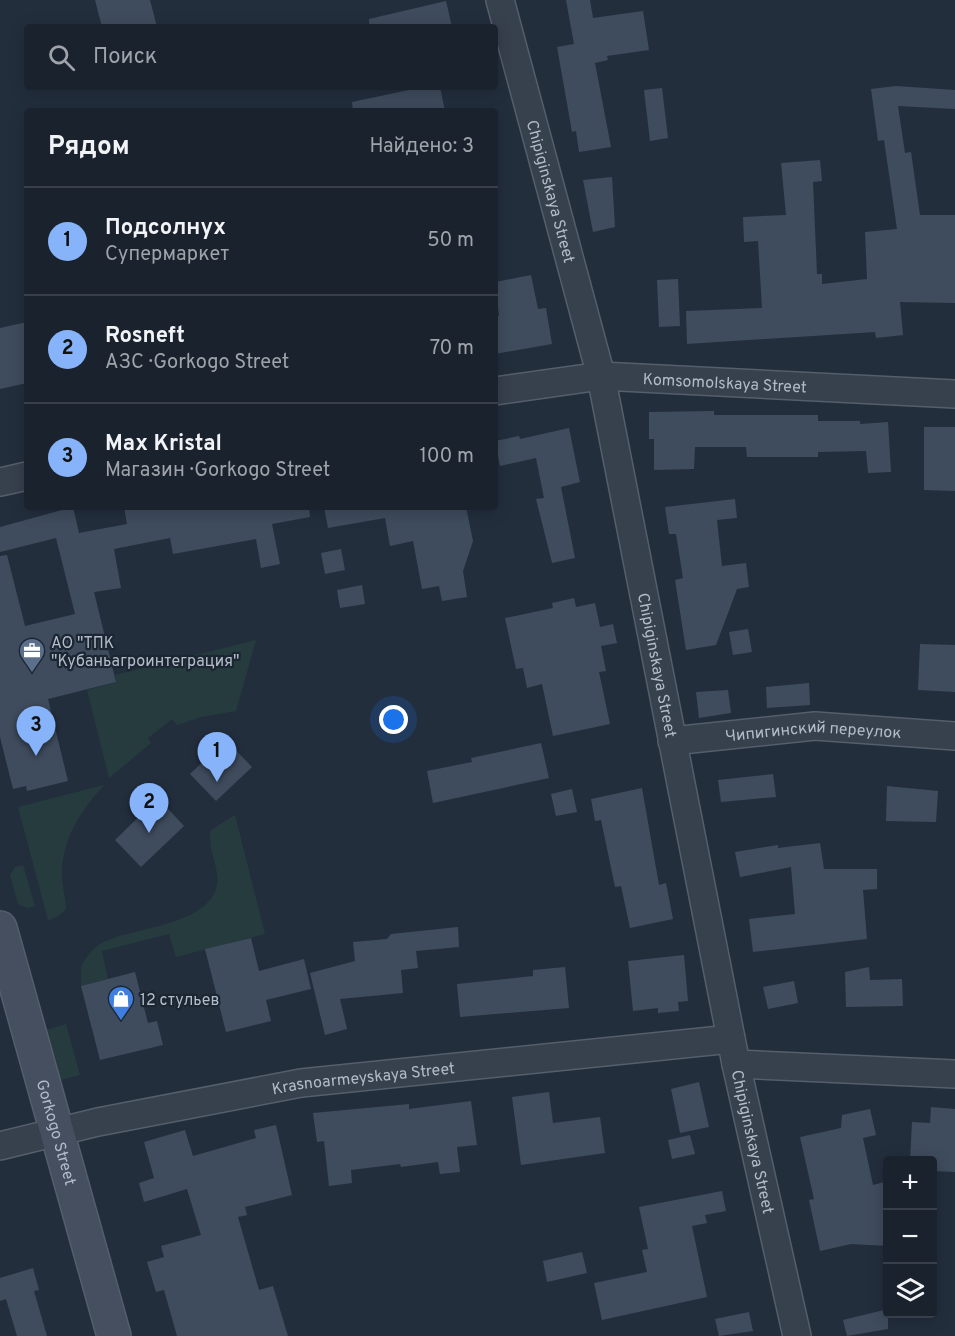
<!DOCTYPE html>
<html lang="ru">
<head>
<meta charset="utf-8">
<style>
  :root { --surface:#1a222e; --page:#232a36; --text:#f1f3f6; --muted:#9fa4aa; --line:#383f4a; --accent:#86b3fa }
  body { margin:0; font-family:Overpass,sans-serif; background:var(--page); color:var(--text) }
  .controls { position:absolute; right:18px; bottom:18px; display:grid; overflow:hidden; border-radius:6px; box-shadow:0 3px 15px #0003 }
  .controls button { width:54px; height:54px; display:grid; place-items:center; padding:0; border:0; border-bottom:2px solid var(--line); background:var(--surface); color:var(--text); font:30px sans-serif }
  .you { position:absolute; left:394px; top:720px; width:21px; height:21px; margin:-15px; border:4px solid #fff; border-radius:50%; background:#1a73e8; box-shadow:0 0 0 9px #1a73e833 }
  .badge { display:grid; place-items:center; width:39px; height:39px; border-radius:50%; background:var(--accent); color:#111; font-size:20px; font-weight:700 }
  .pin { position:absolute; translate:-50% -50px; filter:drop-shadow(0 2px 3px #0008) }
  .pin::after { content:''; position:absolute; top:32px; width:21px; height:18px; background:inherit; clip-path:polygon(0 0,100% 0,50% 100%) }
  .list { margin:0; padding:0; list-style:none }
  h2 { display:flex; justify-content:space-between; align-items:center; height:78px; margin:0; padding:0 24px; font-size:26px }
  h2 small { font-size:20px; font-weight:400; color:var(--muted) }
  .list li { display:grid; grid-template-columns:39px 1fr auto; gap:18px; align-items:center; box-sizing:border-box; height:108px; padding:0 24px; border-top:2px solid var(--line) }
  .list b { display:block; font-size:22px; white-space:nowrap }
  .list p { margin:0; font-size:20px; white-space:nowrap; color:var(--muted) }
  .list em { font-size:20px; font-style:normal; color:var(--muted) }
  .icon { flex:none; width:33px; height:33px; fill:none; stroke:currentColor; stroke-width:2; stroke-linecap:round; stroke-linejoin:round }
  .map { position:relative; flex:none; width:955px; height:1336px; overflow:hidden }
  .search { position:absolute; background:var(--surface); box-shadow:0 3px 15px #0003; left:24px; top:24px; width:474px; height:66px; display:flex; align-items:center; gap:15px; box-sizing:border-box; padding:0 21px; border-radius:6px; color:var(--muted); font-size:22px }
  .panel { position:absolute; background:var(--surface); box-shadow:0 3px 15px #0003; left:24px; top:108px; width:474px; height:402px; border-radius:6px }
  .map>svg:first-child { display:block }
  .green { fill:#253b3e }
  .building { fill:#3f4c5d }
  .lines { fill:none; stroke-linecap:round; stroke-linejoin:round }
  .street-casing { stroke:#555e6b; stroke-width:30 }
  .secondary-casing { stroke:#555e6b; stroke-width:36 }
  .street { stroke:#37404d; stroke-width:27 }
  .secondary { stroke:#454f60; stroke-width:33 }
  .labels { text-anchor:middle; stroke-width:4.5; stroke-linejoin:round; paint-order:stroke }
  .street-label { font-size:16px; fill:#b2bbc9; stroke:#1c2532 }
  .poi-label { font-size:16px; fill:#b2bbc9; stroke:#1c2532; text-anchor:start }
</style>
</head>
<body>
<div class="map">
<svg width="955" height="1336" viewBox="0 0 955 1336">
  <rect width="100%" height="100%" fill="#232e3d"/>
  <!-- green -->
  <g class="green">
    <path d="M256,640L236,711L201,717L177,725L172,719L148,738L151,743L109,778L87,690L116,682L115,675Z"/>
    <path d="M104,785C81,810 61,841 62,876C62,887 66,898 66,909L57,917L48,920L18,807Z"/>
    <path d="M235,815L265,934L176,957L169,934L102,951L108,979L81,986V967C86,958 92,948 102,943C132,927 203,927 216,889C222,870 206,849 211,830Z"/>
    <path d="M23,865L35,906L27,908L18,904L10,875L15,867Z"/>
    <path d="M66,1024L80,1075L57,1081L43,1031Z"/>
  </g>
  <!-- building -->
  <g class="building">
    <path d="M95,0H150L157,27H102Z"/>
    <path d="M566,0H590L593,18L643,11L649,50L607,56L608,60L595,63L611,147L579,152L576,131L572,132L557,47L574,44Z"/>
    <path d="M446,1L452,27H369V19Z"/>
    <path d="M896,86L955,90V109L898,106L905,153L911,152L920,215H955V303L900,302L903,335L876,338L875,332L687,344L686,311L762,308L758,241L744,242L743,217L786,215L781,163L820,160L822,181L813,182L817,274H822V284L867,279L865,232L897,229L884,140L878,141L871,89Z"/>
    <path d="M423,87H440L445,111H353L352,102Z"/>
    <path d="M662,88L668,138L650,141L644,90Z"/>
    <path d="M612,177L615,227L593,232L583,180Z"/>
    <path d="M531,275L538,309L546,308L552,344L495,354V316H499L495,282Z"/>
    <path d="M678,279L680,326L659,327L657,280Z"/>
    <path d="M27,322V383L0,389V328Z"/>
    <path d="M714,411V415H818V421H860V424L888,422L891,472L868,473L866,451L818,452V457H747L746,447H695L694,469L654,470V439H649V412Z"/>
    <path d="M924,427H955V491L924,490Z"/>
    <path d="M569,428L580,482L561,487L575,558L552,563L536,499L544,498L536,458L500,466L495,441L519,436L520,439Z"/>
    <path d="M735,499L737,518L717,520L722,566L746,563L749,587L737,589L716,645L686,650L675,580L683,578L676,534H669L665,507Z"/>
    <path d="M73,507L79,533L127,524L124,507H309L310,517L272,524L280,564L261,568L256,539L173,554L170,538L114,549L121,588L94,592L116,682L48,699L68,781L27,791L26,786L13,789L0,737V556L7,555L25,626L75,614L56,538L0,552V527Z"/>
    <path d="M324,507H466L473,541L463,571L467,597L442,601L439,586L422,589L413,541L390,546L385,518L328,528Z"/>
    <path d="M341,549L345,570L325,574L321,553Z"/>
    <path d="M362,585L365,604L340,608L337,590Z"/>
    <path d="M574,598L576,607L595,603L600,627L613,624L617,643L601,646L606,671L599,672L610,724L553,736L542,684L527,688L523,668L516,669L505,618L553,608L552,603Z"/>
    <path d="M748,629L752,652L733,655L729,632Z"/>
    <path d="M920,644L955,645V692L918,690Z"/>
    <path d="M809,683L810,705L767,708L766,687Z"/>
    <path d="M728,690L731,713L699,718L696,692Z"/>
    <path d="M226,740L252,767L216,801L190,774Z"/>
    <path d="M541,743L549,778L433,803L427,771L472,762L471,758Z"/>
    <path d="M773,774L776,797L721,802L718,780Z"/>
    <path d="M887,786L938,791L936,822L886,821Z"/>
    <path d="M642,788L659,885L666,883L673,919L630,928L621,886L615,887L601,820L595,821L591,799Z"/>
    <path d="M572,789L577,812L556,816L551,794Z"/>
    <path d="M158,798L184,826L141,867L115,840Z"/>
    <path d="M820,843L824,869H877V889L863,890L867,939L753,952L749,919L795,914L791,867L740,877L735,852L778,845V848Z"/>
    <path d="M458,927L459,947L416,951L418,968L401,970L403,993L340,999L347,1029L325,1035L310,973L355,961L353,942L387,939L391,934Z"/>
    <path d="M251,938L259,971L304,959L311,989L266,1000L271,1021L226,1032L205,949Z"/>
    <path d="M684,955L688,1001L678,1002L679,1011L658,1013V1008L633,1011L628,961Z"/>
    <path d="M565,967L569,1008L460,1017L457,984L533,976V970Z"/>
    <path d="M869,967L870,980L902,979L903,1006L846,1007L845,972Z"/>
    <path d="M135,972L148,1023L157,1021L163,1045L100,1060L81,986Z"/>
    <path d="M794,981L798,1003L768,1009L763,987Z"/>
    <path d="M699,1082L709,1127L680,1133L671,1089Z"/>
    <path d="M549,1092L553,1123L600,1117L605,1153L521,1165L512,1097Z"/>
    <path d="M471,1101L477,1145L457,1147L460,1172L440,1174L438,1162L401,1167L400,1164L351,1170L352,1183L329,1186L324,1141L317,1142L313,1113L409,1104V1109Z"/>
    <path d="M931,1107L955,1109V1172L933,1171V1161H910L912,1122L930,1123Z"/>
    <path d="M870,1109L876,1135L863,1138L873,1185L888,1181V1246L851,1244L820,1251L809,1200L814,1199L800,1137L841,1128L842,1115Z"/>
    <path d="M276,1125L292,1195L245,1207L247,1215L238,1217L259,1290L273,1286L288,1336H177L164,1290L156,1292L147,1262L164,1257L161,1246L201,1235L187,1189L144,1202L139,1183L154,1178L144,1142L185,1130L193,1156L256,1138L254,1130Z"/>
    <path d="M690,1135L695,1154L672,1159L668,1140Z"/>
    <path d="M722,1191L726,1211L705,1215L707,1223L692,1226L707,1297L602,1320L594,1283L647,1272L642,1250L648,1249L639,1207Z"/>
    <path d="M582,1252L587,1273L547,1282L543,1261Z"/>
    <path d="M33,1268L39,1290L34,1291L47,1336H17L6,1299L0,1301V1278Z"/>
    <path d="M888,1309V1329L847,1336L843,1320Z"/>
    <path d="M749,1312L753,1331L719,1336L715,1319Z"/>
  </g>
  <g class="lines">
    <defs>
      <g id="street">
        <path id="s1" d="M500,0L601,376L736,1064L797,1336"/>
        <path id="s2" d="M495,391L601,376L955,394"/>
        <path d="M0,482L27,476"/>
        <path id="s3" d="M672,741L815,726L955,736"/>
        <path d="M736,1064L955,1074"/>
        <path id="s4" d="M0,1146L98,1122L301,1083L731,1039"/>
      </g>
      <g id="secondary">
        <path id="s5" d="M0,928L114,1336"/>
      </g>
    </defs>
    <!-- street casing -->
    <use href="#street" class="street-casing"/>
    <!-- secondary casing -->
    <use href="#secondary" class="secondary-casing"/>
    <!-- street -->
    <use href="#street" class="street"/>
    <!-- secondary -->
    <use href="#secondary" class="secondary"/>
  </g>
  <!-- icons -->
  <defs>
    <symbol id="office-pin" viewBox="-11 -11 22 30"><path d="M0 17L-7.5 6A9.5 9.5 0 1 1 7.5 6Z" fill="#5c6f8a" stroke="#1c2532"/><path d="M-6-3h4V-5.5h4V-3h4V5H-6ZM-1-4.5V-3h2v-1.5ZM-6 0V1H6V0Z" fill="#fff"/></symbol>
    <symbol id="shop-pin" viewBox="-11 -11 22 30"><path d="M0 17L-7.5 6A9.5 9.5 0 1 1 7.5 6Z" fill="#3f7fe0" stroke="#1c2532"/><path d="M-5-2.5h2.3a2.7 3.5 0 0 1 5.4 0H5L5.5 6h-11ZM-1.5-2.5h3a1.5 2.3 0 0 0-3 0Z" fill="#fff"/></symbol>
  </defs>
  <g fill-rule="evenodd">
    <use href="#office-pin" x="17" y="636" width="30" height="40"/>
    <use href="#shop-pin" x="106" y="984" width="30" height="40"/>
  </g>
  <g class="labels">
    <!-- street labels -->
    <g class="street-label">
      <text dy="6" stroke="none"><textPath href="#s1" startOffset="198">Chipiginskaya Street</textPath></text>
      <text dy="6" stroke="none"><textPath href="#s2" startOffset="231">Komsomolskaya Street</textPath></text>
      <text dy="6" stroke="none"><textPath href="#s1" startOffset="684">Chipiginskaya Street</textPath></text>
      <text dy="6" stroke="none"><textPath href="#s3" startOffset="142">Чипигинский переулок</textPath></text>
      <text dy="6" stroke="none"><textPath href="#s4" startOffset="370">Krasnoarmeyskaya Street</textPath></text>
      <text dy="6" stroke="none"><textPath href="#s5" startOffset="212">Gorkogo Street</textPath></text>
      <text dy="6" stroke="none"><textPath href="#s1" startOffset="1170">Chipiginskaya Street</textPath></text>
    </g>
    <!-- poi labels -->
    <g class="poi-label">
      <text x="51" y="648">АО "ТПК<tspan x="51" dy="18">"Кубаньагроинтеграция"</tspan></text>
      <text x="140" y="1005">12 стульев</text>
    </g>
  </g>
</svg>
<div class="controls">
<button>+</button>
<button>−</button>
<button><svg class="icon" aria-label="layers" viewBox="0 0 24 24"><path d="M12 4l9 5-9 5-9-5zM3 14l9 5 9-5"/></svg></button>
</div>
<div class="you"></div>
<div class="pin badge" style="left:217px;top:782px">1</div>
<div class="pin badge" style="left:149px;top:833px">2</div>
<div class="pin badge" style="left:36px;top:756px">3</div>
<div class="search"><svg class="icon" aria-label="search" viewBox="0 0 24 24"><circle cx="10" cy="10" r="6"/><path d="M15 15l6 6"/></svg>Поиск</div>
<section class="panel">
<h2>Рядом<small>Найдено: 3</small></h2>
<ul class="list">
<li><span class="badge">1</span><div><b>Подсолнух</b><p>Супермаркет</p></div><em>50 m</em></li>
<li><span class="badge">2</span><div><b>Rosneft</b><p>АЗС · Gorkogo Street</p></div><em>70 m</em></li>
<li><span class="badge">3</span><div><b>Max Kristal</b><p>Магазин · Gorkogo Street</p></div><em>100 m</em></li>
</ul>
</section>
</div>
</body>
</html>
